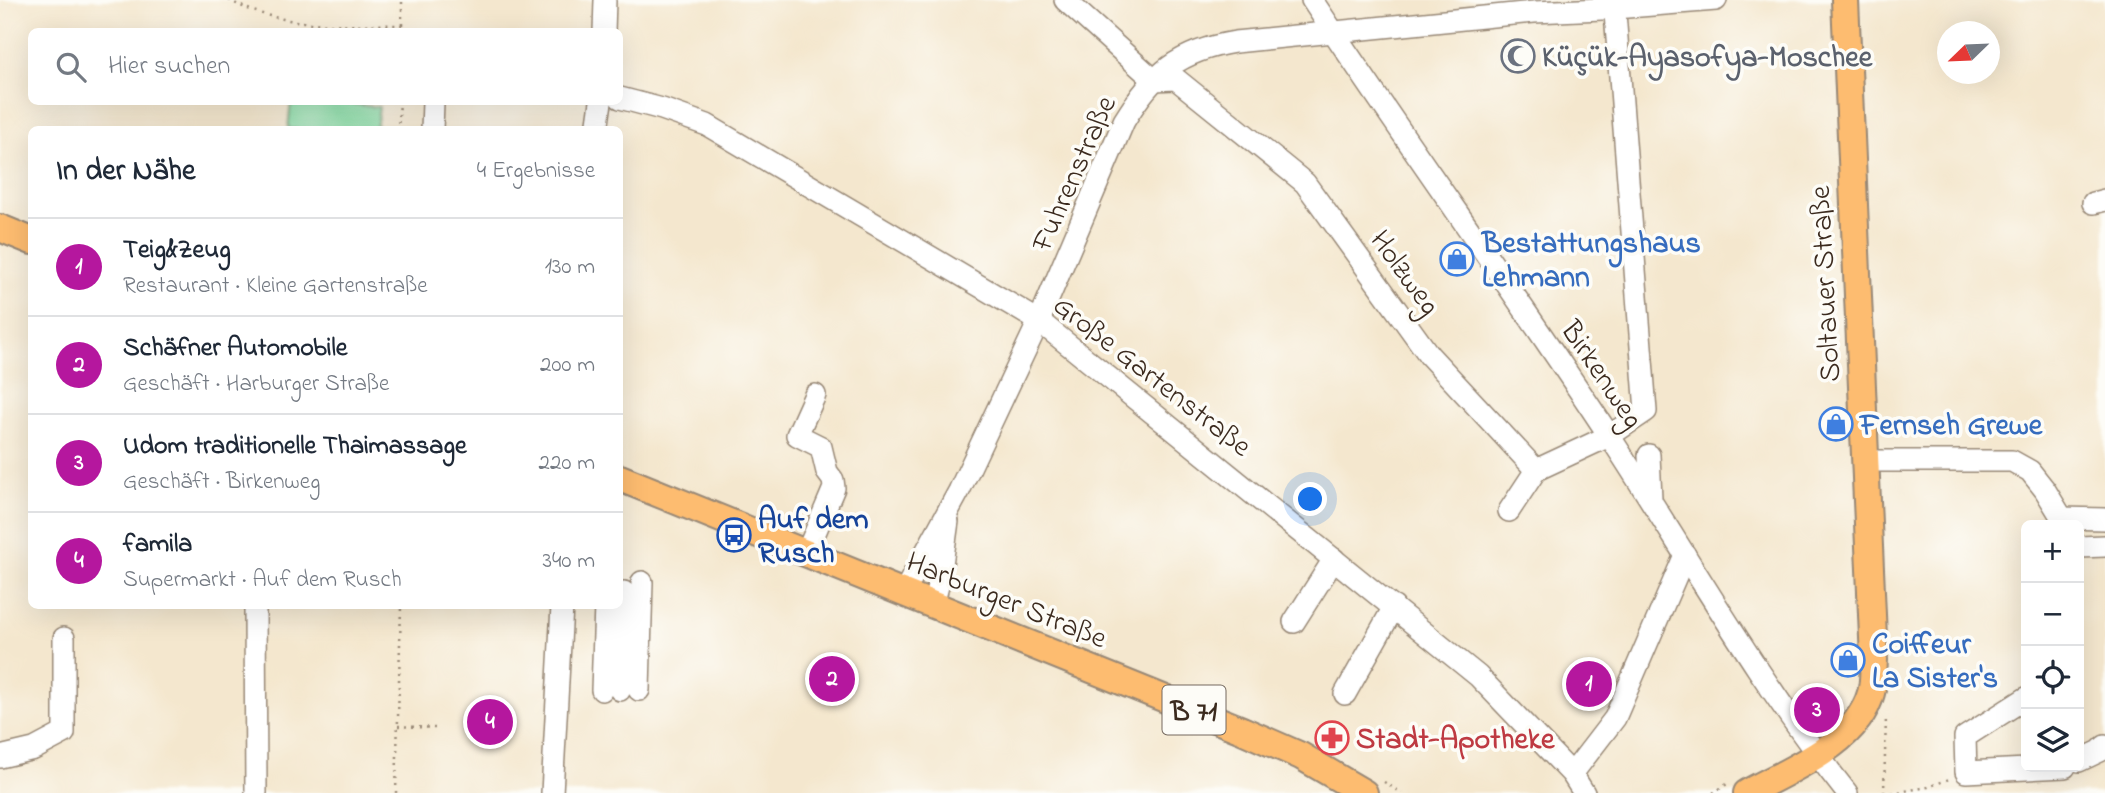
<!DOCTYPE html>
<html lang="de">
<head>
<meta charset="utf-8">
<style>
  :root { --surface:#fff; --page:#f6f6f7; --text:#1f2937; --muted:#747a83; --line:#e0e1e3; --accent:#b5179e }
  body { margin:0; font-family:"Indie Flower",sans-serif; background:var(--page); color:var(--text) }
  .controls { position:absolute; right:21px; bottom:21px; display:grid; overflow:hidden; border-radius:10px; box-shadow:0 7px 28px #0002 }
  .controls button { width:63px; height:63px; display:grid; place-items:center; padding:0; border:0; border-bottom:2px solid var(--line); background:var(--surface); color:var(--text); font:35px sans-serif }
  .compass { position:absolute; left:1937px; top:21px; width:63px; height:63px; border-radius:50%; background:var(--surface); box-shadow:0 7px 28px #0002; rotate:247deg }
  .you { position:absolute; left:1311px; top:500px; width:24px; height:24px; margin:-18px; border:5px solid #fff; border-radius:50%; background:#1a73e8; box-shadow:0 0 0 10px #1a73e833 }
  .badge { display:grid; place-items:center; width:46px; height:46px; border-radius:50%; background:var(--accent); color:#fff; font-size:23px; font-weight:700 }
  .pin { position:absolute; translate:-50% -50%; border:4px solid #fff; box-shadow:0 2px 7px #0006 }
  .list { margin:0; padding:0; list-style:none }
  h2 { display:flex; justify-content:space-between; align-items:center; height:91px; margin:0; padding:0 28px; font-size:30px }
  h2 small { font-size:23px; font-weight:400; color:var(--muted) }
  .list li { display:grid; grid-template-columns:46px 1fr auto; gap:21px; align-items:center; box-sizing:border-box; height:98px; padding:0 28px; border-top:2px solid var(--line) }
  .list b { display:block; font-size:26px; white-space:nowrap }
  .list p { margin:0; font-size:23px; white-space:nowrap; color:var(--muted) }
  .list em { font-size:23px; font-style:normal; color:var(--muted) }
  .icon { flex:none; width:38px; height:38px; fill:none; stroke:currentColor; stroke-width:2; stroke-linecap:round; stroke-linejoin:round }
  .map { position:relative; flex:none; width:2105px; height:793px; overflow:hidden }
  .search { position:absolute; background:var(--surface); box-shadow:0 7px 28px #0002; left:28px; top:28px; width:595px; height:77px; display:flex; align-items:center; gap:18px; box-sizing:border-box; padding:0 24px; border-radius:10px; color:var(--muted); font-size:26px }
  .panel { position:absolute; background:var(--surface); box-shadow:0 7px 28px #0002; left:28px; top:126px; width:595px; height:483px; border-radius:10px }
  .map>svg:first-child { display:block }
  .green { fill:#80dba1; stroke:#5e8260; stroke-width:2 }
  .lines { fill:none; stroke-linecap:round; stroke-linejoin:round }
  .minor-casing { stroke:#988876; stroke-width:24 }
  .major-casing { stroke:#988876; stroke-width:30 }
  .path { stroke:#988876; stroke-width:2.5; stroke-dasharray:2 5; stroke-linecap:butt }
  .minor { stroke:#fff; stroke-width:21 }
  .major { stroke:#fdbc6f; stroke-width:26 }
  .labels { text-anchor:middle; stroke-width:7; stroke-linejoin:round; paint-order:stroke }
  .shield { fill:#fdfcf7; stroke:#75695f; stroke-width:2 }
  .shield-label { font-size:28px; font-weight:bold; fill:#3b2a1e }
  .worship-label { font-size:30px; font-weight:bold; fill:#5b616d; stroke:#fdfcf7; text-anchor:start }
  .street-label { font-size:30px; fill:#3b2a1e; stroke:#fdfcf7 }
  .shop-label { font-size:30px; font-weight:bold; fill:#366cbe; stroke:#fdfcf7; text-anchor:start }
  .transit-label { font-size:30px; font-weight:bold; fill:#164399; stroke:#fdfcf7; text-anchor:start }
  .health-label { font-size:30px; font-weight:bold; fill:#be3a42; stroke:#fdfcf7; text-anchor:start }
</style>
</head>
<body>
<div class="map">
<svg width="2105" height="793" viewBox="0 0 2105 793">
  <rect width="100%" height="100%" fill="#fdfcf7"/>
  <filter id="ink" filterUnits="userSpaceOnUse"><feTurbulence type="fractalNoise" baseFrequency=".0143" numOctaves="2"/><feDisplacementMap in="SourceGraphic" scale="14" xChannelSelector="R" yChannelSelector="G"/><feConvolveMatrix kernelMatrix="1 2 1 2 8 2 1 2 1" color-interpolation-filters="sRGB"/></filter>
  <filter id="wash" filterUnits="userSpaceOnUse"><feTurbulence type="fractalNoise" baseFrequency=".00686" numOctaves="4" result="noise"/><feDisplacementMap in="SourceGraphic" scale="28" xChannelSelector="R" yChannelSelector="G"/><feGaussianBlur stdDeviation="1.57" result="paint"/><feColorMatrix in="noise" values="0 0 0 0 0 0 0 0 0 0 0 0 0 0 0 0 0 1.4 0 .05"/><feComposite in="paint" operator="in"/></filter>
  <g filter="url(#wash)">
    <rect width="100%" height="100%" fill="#f4e7ce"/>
    <!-- green -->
    <path class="green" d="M291,102H332L379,107L376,129H288Z"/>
  </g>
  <g filter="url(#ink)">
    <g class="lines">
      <defs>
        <g id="minor">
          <path d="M1065,0L1154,80L1176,79L1305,183L1429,355L1536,470L1609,436L1646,411L1614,0"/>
          <path d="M1312,0C1409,147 1513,289 1610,437C1688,556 1758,681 1847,793"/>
          <path d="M604,32L605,0"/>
          <path d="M620,98L662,109L707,125L1039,321L1478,676L1572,774L1584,793"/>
          <path d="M432,130L433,102"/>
          <path d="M597,130L601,102"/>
          <path d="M2093,203L2105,200"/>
          <path d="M1649,455L1651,499"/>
          <path d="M1866,461H2012L2030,471L2045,490L2062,518"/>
          <path d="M1509,511L1536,470"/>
          <path d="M2059,525L2061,518L2105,519"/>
          <path d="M2079,547L2105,546"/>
          <path d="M806,554L834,488L833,480L827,472L821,447L797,435L815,395"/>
          <path d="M903,594L959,491L1039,321L1124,121C1153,73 1179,51 1235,42L1534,12L1602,9L1716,0"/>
          <path d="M933,605L940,578L948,521"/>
          <path d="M255,606L256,793"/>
          <path d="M1294,622L1334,559"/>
          <path d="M602,690L605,606"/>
          <path d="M620,690L624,592"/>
          <path d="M639,690L642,582"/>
          <path d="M1345,694L1394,607"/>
          <path d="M2026,698L1965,737L1966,772L2065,767"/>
          <path d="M0,757L34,749L64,733V638"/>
          <path d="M2079,761L2100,751L2105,746"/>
          <path d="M1572,774L1615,718L1685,555"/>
          <path d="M552,793L562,606"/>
        </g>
        <g id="major">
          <path d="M0,228L32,241"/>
          <path d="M620,478L1242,730L1301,756L1364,793"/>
          <path d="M1747,793C1790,769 1857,744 1871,693C1874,683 1873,671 1874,660L1845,0"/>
        </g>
      </defs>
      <!-- minor casing -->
      <use href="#minor" class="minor-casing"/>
      <!-- major casing -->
      <use href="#major" class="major-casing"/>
      <!-- path -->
      <g class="path">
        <path d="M229,0C281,29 344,24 402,25"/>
        <path d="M402,32V0"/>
        <path d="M398,130L400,102"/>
        <path d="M398,726L435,728"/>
        <path d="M1384,782L1402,793"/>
        <path d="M396,793L401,606"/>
        <path d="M1713,793L1727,784"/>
        <path d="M1884,793L1886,716"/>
        <path d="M1892,793L1928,787L1949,779"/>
      </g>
      <!-- minor -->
      <use href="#minor" class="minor"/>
      <!-- major -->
      <use href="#major" class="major"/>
    </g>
  </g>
  <!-- icons -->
  <defs>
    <symbol id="mosque-ring" viewBox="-11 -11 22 22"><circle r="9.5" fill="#fdfcf7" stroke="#6b7280" stroke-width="1.5"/><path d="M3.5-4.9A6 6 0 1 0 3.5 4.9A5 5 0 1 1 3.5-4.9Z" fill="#6b7280"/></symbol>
    <symbol id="shop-ring" viewBox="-11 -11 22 22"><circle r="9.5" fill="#fdfcf7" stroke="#3f7fe0" stroke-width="1.5"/><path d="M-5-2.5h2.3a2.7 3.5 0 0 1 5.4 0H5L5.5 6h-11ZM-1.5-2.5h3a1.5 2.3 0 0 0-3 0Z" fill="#3f7fe0"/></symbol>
    <symbol id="bus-ring" viewBox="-11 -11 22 22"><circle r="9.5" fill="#fdfcf7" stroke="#1a4fb4" stroke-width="1.5"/><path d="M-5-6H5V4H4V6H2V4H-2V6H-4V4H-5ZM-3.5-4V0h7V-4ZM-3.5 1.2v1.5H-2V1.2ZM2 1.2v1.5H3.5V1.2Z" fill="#1a4fb4"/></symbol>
    <symbol id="pharmacy-ring" viewBox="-11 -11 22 22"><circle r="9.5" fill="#fdfcf7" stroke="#e0444e" stroke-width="1.5"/><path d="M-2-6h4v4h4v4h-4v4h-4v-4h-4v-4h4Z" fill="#e0444e"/></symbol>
  </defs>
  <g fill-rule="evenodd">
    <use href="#mosque-ring" x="1499" y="37" width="38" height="38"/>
    <use href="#shop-ring" x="1438" y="240" width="38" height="38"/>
    <use href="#shop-ring" x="1817" y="405" width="38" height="38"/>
    <use href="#bus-ring" x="715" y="516" width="38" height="38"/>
    <use href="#shop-ring" x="1829" y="641" width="38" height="38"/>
    <use href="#pharmacy-ring" x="1313" y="719" width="38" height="38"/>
  </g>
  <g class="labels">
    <!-- shield labels -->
    <rect class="shield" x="1162.5" y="685.5" width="63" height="49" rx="5"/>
    <g class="shield-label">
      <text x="1194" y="720">B 71</text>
    </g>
    <!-- worship labels -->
    <g class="worship-label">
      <text x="1542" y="66">Küçük-Ayasofya-Moschee</text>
    </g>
    <!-- street labels -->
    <g class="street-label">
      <text transform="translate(1073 173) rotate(-66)" y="10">Fuhrenstraße</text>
      <text transform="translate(1406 272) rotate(54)" y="10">Holzweg</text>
      <text transform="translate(1824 284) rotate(-93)" y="10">Soltauer Straße</text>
      <text transform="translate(1603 374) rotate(56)" y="10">Birkenweg</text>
      <text transform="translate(1153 375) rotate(38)" y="10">Große Gartenstraße</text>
      <text transform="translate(1007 599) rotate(22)" y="10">Harburger Straße</text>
    </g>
    <!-- shop labels -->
    <g class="shop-label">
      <text x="1482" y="252">Bestattungshaus<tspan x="1482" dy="34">Lehmann</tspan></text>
      <text x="1860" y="434">Fernseh Grewe</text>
      <text x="1872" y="653">Coiffeur<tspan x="1872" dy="34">La Sister's</tspan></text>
    </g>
    <!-- transit labels -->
    <g class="transit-label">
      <text x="758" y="528">Auf dem<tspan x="758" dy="34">Rusch</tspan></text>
    </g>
    <!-- health labels -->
    <g class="health-label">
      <text x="1356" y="748">Stadt-Apotheke</text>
    </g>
  </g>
</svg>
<div class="controls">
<button>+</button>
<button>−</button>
<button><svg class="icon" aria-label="locate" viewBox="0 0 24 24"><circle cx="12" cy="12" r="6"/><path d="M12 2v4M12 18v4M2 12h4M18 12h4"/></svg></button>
<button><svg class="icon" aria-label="layers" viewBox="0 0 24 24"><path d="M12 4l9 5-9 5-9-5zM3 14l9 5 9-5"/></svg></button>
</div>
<svg class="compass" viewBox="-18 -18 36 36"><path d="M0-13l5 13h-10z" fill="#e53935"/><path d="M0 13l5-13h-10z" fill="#747a83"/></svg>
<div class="you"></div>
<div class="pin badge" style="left:1589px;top:684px">1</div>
<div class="pin badge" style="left:832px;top:679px">2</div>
<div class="pin badge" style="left:1817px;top:710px">3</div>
<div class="pin badge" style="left:490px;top:722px">4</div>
<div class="search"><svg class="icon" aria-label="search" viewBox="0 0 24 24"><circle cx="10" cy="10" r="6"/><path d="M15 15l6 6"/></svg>Hier suchen</div>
<section class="panel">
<h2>In der Nähe<small>4 Ergebnisse</small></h2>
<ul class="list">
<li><span class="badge">1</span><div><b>Teig&amp;Zeug</b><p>Restaurant · Kleine Gartenstraße</p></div><em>130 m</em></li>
<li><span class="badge">2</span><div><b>Schäfner Automobile</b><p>Geschäft · Harburger Straße</p></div><em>200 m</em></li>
<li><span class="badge">3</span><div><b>Udom traditionelle Thaimassage</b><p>Geschäft · Birkenweg</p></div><em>220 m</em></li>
<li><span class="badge">4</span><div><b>famila</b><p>Supermarkt · Auf dem Rusch</p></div><em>340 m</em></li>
</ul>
</section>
</div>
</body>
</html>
